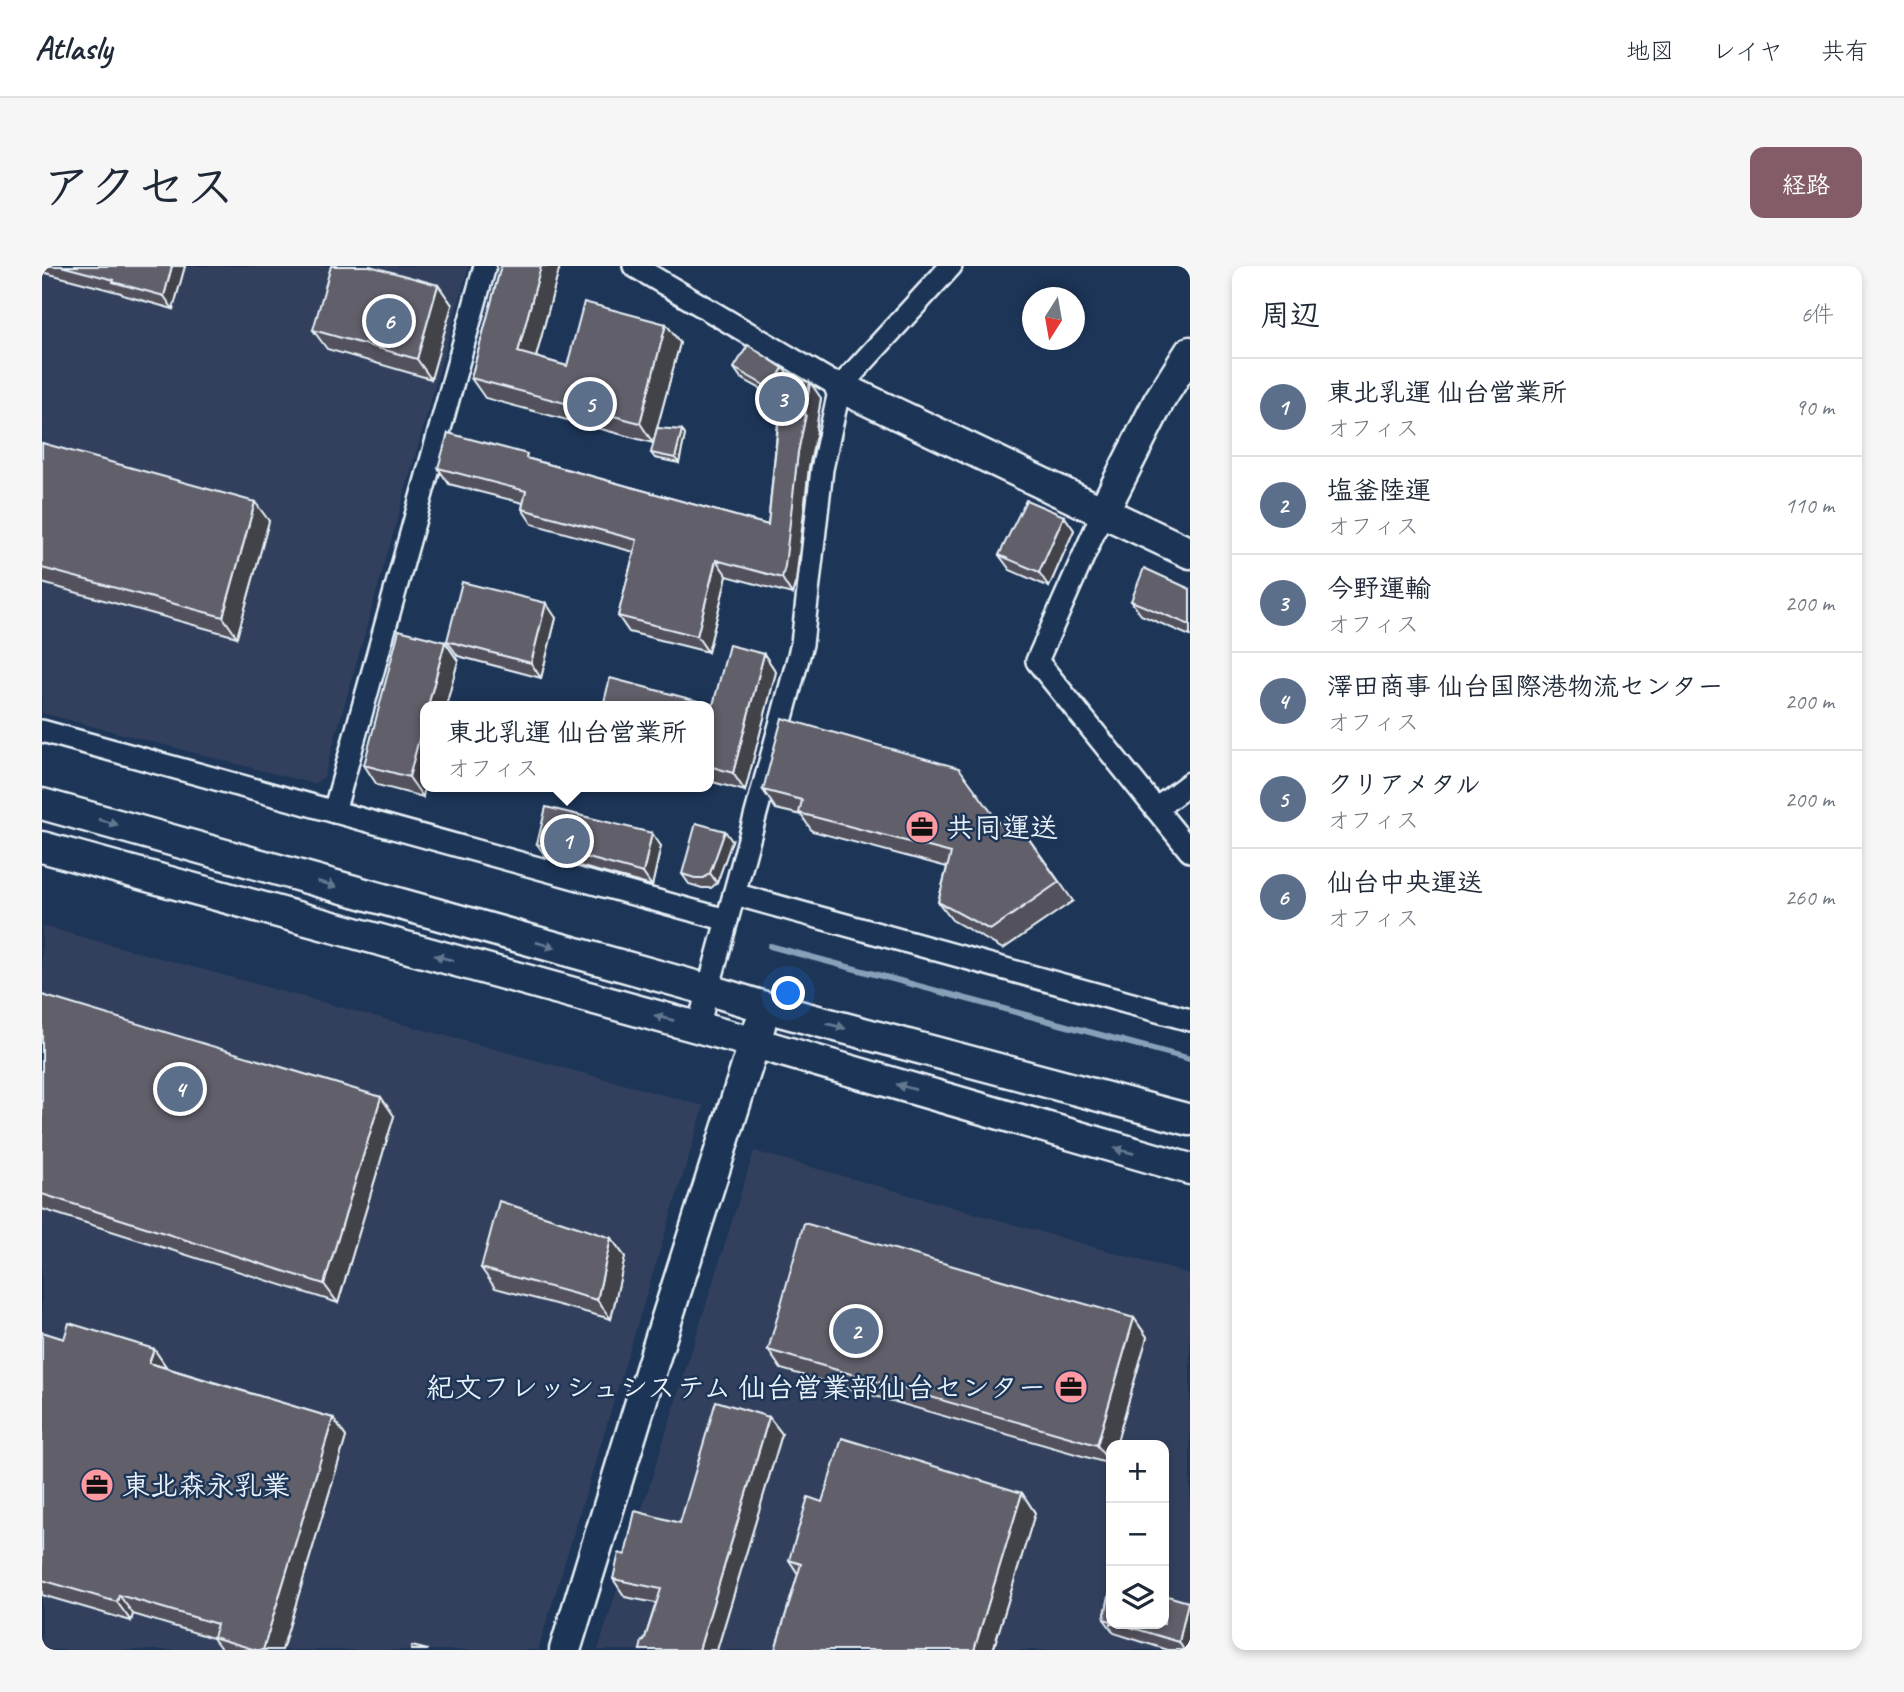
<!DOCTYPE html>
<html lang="ja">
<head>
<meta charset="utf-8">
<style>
  :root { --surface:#fff; --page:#f6f6f7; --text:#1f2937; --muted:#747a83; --line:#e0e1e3; --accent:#845c67 }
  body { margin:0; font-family:Caveat,"Klee One",sans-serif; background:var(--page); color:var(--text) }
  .controls { position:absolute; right:21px; bottom:21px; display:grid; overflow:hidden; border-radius:14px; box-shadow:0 4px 10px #0003 }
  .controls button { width:63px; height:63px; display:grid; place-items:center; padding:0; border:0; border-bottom:2px solid var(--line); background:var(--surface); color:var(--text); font:35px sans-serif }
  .compass { position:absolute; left:980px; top:21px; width:63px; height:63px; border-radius:50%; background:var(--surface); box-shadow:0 4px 10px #0003; rotate:191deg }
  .you { position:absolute; left:747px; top:728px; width:24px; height:24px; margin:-18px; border:5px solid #fff; border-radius:50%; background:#1a73e8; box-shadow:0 0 0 10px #1a73e833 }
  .badge { display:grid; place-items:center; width:46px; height:46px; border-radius:50%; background:var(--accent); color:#fff; font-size:23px; font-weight:700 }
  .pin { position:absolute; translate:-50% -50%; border:4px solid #fff; box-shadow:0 2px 7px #0006 }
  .popup { position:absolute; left:378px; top:435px; width:294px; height:91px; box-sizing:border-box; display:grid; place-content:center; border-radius:14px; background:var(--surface); filter:drop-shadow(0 2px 5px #0005); font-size:23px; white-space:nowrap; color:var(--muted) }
  .popup b { font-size:26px; color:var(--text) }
  .popup::after { content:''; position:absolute; left:50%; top:100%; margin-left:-14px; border:14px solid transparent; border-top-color:var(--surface) }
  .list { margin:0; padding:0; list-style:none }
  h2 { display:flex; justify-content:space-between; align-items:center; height:91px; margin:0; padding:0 28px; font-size:30px }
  h2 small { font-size:23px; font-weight:400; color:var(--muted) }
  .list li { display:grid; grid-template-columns:46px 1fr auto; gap:21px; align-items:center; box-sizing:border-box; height:98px; padding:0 28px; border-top:2px solid var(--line) }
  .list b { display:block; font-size:26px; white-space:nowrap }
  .list p { margin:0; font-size:23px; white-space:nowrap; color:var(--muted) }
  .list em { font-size:23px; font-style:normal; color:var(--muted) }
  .icon { flex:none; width:38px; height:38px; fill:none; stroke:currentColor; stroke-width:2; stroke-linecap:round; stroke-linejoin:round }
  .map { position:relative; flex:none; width:1148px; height:1384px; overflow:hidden; border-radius:14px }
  header { display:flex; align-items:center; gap:42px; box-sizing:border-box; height:98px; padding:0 35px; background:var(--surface); border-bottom:2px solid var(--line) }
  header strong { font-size:33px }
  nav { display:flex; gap:38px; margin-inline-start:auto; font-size:24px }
  .intro { display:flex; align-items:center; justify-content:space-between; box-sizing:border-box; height:168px; padding:0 42px }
  h1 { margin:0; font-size:49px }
  .button { padding:18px 32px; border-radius:14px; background:var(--accent); color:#fff; font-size:24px; font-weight:700 }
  main { display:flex; gap:42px; padding:0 42px }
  aside { flex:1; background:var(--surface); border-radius:14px; box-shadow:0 4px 10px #0003 }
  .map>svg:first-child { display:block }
  .built { fill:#31415d; fill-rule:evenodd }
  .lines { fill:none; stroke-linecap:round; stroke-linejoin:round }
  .stream { stroke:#88a0b8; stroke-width:6 }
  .street-casing { stroke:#e8f1f8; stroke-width:26 }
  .secondary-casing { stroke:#e8f1f8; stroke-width:35 }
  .street { stroke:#1d3557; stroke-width:21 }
  .secondary { stroke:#1d3557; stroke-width:30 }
  .wall { fill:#53515b; stroke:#e8f1f8; stroke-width:2 }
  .shaded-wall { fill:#43424a; stroke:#e8f1f8; stroke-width:2 }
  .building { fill:#605e6a; stroke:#e8f1f8; stroke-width:2 }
  .oneway { fill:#64778f }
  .labels { text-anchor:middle; stroke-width:5; stroke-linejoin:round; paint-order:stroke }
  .poi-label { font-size:28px; font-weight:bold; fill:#e8f1f8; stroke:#1d3557; text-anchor:start }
</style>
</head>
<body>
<header>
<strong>Atlasly</strong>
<nav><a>地図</a><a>レイヤ</a><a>共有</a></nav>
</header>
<div class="intro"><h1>アクセス</h1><a class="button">経路</a></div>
<main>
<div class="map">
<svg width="1148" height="1384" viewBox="0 0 1148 1384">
  <rect width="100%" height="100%" fill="#1d3557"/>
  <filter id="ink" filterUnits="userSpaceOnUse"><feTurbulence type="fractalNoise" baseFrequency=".0143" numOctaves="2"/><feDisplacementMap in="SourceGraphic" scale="14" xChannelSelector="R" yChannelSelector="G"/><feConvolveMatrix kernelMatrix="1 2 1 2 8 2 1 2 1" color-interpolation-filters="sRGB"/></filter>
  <g filter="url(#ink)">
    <!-- built -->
    <g class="built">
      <path d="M0,0H427L282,511L272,518L0,447Z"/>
      <path d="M0,660L662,840L496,1384H0Z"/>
      <path d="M712,885L1148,1008V1384H556ZM1069,1179H1122V1358H1069Z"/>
    </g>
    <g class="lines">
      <!-- stream -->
      <path class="stream" d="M728,680L1148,793"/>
      <defs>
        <g id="street">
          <path d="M592,0L798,121"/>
          <path d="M1061,246L995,395L1114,543L1148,517"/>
          <path d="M0,465L685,654"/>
          <path d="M1114,543L1148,585"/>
          <path d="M292,546L443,0"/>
          <path d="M692,628L1148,754"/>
          <path d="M656,761L760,378L780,203L798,121L909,0"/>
        </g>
        <g id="secondary">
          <path d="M1148,86L1117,135L1061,246L1148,287"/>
          <path d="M798,121L1061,246"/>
          <path d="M0,538L667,724L723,741L1148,854"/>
          <path d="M0,581L713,777L1148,903"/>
          <path d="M523,1384L614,1087L718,759"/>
        </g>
      </defs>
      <!-- street casing -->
      <use href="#street" class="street-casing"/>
      <!-- secondary casing -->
      <use href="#secondary" class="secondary-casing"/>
      <!-- street -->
      <use href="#street" class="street"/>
      <!-- secondary -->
      <use href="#secondary" class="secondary"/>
    </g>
    <!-- wall -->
    <g class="wall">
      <path d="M0,0H143L131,43L81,29L79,27L0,6Z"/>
      <path d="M459,0H518L494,91L525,100L624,58L638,77L611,177L443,132L429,112Z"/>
      <path d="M396,19L410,39L389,113L285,83L271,64Z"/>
      <path d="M692,102H741L748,111L747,113L779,132L774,163L775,165L767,201L754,315L750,328L685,310L666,386L587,366L576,350L592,286L490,258L480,243L481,237L407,218L396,202L488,193L726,259L737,145L734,141L735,132L699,112Z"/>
      <path d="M640,164L643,169L637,197L613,192L609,187Z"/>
      <path d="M0,177L227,255L195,371L0,317Z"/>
      <path d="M1022,250L1032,264L1007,321L968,304L957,289Z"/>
      <path d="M1148,323V370L1099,349L1089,335Z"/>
      <path d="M514,352L499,412L416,390L405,375Z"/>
      <path d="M403,376L416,395L404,440H383L381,531L335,519L322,499Z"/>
      <path d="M722,388L734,406L703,525L667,515V440L671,439Z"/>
      <path d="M721,524L958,558L970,549L1031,635L961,683L910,654L896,636L905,601L770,565L759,549L734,543Z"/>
      <path d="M690,575L675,617L669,622H660L647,618L640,608Z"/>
      <path d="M495,578L619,580L610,620L504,591Z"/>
      <path d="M0,729L352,850L296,1037L0,943Z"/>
      <path d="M569,972L583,991L569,1053L453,1022L439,1002Z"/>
      <path d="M1092,1052L1105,1071L1074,1179H1069L1068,1198L739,1103L726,1084Z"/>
      <path d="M0,1066L22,1073L112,1083L125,1102L291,1152L304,1171L240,1384H180L171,1372L91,1348L89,1355L0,1329Z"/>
      <path d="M727,1151L740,1168L675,1384H598L602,1375L614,1337L583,1331L571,1313L583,1289L638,1257Z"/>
      <path d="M980,1227L993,1247L951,1384H733L756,1308L747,1294L780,1236Z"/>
      <path d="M1069,1322V1358H1122L1146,1336L1148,1339V1384H1126L1072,1367L1062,1353Z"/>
    </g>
    <!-- shaded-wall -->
    <g class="shaded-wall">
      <path d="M130,0H143L131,43L122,30Z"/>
      <path d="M499,0H518L490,106L476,86Z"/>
      <path d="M396,19L410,39L389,113L375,93Z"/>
      <path d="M624,58L638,77L611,177L598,157Z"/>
      <path d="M741,102L748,111L736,132L729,123Z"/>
      <path d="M768,116L779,132L774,163L775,165L767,201L754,315L750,328L740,312L756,186Z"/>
      <path d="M640,164L643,169L637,197L633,192Z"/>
      <path d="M213,236L227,255L195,371L181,351Z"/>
      <path d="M1022,250L1032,264L1007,321L997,306Z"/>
      <path d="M674,294L685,310L666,386L655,370Z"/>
      <path d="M504,337L514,352L499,412L489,397Z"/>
      <path d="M403,376L416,395L404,440H386Z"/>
      <path d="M722,388L734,406L703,525L691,507Z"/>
      <path d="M383,450V520L381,531L367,511Z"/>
      <path d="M683,565L690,575L675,617L668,607Z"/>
      <path d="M610,567L619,580L610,620L601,607Z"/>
      <path d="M339,831L352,850L296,1037L282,1018Z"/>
      <path d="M569,972L583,991L569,1053L555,1034Z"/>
      <path d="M1092,1052L1105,1071L1074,1179H1069L1068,1198L1055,1179Z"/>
      <path d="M112,1083L125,1102L107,1097Z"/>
      <path d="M727,1151L740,1168L675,1384H657Z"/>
      <path d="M291,1152L304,1171L240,1384H221Z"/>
      <path d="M980,1227L993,1247L951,1384H932Z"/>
      <path d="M77,1329L91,1348L89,1355L75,1336Z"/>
      <path d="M1146,1336L1148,1339V1384H1142L1137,1376Z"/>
    </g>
    <!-- building -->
    <g class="building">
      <path d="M19,0H130L122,30L71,16L72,14Z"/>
      <path d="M289,0H328L396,19L375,93L271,64Z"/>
      <path d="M459,0H499L476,86L525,100L542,36L624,58L598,157L429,112Z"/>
      <path d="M706,79L741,102L729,123L692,102Z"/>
      <path d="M739,112L768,116L763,149H764L756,186L743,300L740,312L674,294L655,370L576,350L595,274L480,243L484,225L396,202L406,167L485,188L484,192L726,259L738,141H734Z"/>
      <path d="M615,162L640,164L633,192L609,187Z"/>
      <path d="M0,177L213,236L181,351L0,302Z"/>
      <path d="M984,234L1022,250L997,306L957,289Z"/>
      <path d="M1102,302L1148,323V359L1089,335Z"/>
      <path d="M420,316L504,337L489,397L405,375Z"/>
      <path d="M357,364L403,376L386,440H383V450L367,511L322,499Z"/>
      <path d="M687,379L722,388L691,507L667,500V440H561L568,412L671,439Z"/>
      <path d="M740,452L917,502L958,558L970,549L1017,616L948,664L896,636L909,587L757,547L760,534L721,524Z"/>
      <path d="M504,541L610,567L601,607L495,578Z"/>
      <path d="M654,557L683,565L668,607L662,612H653L640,608Z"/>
      <path d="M0,729L339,831L282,1018L0,928Z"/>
      <path d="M457,935L569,972L555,1034L439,1002Z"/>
      <path d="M762,957L1092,1052L1055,1179L726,1084Z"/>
      <path d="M27,1057L112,1083L107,1097L291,1152L221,1384H214L171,1371L175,1358L77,1329L75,1336L0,1314V1066L22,1073Z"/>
      <path d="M674,1135L727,1151L657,1384H598L600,1375H602L619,1323L571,1313L577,1287L583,1289L593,1245L638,1257Z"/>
      <path d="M800,1172L980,1227L932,1384H733L759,1298L747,1294L766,1231L780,1236Z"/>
      <path d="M1069,1322V1355L1062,1353Z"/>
      <path d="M1122,1329L1146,1336L1137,1376L1078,1358H1122Z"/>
      <path d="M370,1380L386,1384H369Z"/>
    </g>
    <!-- one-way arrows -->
    <defs><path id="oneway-solid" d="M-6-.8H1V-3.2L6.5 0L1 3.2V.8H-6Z" transform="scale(1.75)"/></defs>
    <g class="oneway">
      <use href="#oneway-solid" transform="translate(66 556) rotate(16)"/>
      <use href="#oneway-solid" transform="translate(285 618) rotate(16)"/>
      <use href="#oneway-solid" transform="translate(504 679) rotate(16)"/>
      <use href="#oneway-solid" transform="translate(402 692) rotate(-165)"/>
      <use href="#oneway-solid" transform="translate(622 752) rotate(-165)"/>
      <use href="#oneway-solid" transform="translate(794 760) rotate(15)"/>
      <use href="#oneway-solid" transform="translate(864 821) rotate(-164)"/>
      <use href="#oneway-solid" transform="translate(1082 885) rotate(-165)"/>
    </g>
  </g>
  <!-- icons -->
  <defs>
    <symbol id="office-disc" viewBox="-11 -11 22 22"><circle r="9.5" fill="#ff9aa2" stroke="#1d3557"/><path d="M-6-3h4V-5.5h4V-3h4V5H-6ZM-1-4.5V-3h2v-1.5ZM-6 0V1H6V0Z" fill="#111"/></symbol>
  </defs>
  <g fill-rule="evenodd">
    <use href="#office-disc" x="861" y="542" width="38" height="38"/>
    <use href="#office-disc" x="1010" y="1102" width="38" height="38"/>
    <use href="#office-disc" x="36" y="1200" width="38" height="38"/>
  </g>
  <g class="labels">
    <!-- poi labels -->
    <g class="poi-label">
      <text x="904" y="571">共同運送</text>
      <text x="1004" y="1131" text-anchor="end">紀文フレッシュシステム 仙台営業部仙台センター</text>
      <text x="80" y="1229">東北森永乳業</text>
    </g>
  </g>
</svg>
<div class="controls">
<button>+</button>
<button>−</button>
<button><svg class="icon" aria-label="layers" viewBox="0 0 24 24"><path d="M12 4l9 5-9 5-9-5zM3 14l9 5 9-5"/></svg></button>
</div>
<svg class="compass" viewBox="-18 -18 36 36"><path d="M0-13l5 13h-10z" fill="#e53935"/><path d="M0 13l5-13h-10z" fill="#747a83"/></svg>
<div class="you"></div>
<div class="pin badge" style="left:525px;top:575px;background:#5c6f8a">1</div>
<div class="popup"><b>東北乳運 仙台営業所</b>オフィス</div>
<div class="pin badge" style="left:814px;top:1065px;background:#5c6f8a">2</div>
<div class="pin badge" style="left:740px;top:133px;background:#5c6f8a">3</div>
<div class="pin badge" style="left:138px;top:823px;background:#5c6f8a">4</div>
<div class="pin badge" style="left:548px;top:138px;background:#5c6f8a">5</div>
<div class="pin badge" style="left:347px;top:55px;background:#5c6f8a">6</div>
</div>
<aside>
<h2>周辺<small>6件</small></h2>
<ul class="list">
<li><span class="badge" style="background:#5c6f8a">1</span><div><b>東北乳運 仙台営業所</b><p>オフィス</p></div><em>90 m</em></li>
<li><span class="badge" style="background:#5c6f8a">2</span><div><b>塩釜陸運</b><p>オフィス</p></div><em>110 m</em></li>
<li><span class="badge" style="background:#5c6f8a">3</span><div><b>今野運輸</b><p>オフィス</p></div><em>200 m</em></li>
<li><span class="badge" style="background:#5c6f8a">4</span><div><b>澤田商事 仙台国際港物流センター</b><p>オフィス</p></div><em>200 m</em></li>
<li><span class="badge" style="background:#5c6f8a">5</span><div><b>クリアメタル</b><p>オフィス</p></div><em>200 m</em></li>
<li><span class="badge" style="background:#5c6f8a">6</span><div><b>仙台中央運送</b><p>オフィス</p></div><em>260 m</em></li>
</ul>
</aside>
</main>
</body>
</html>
